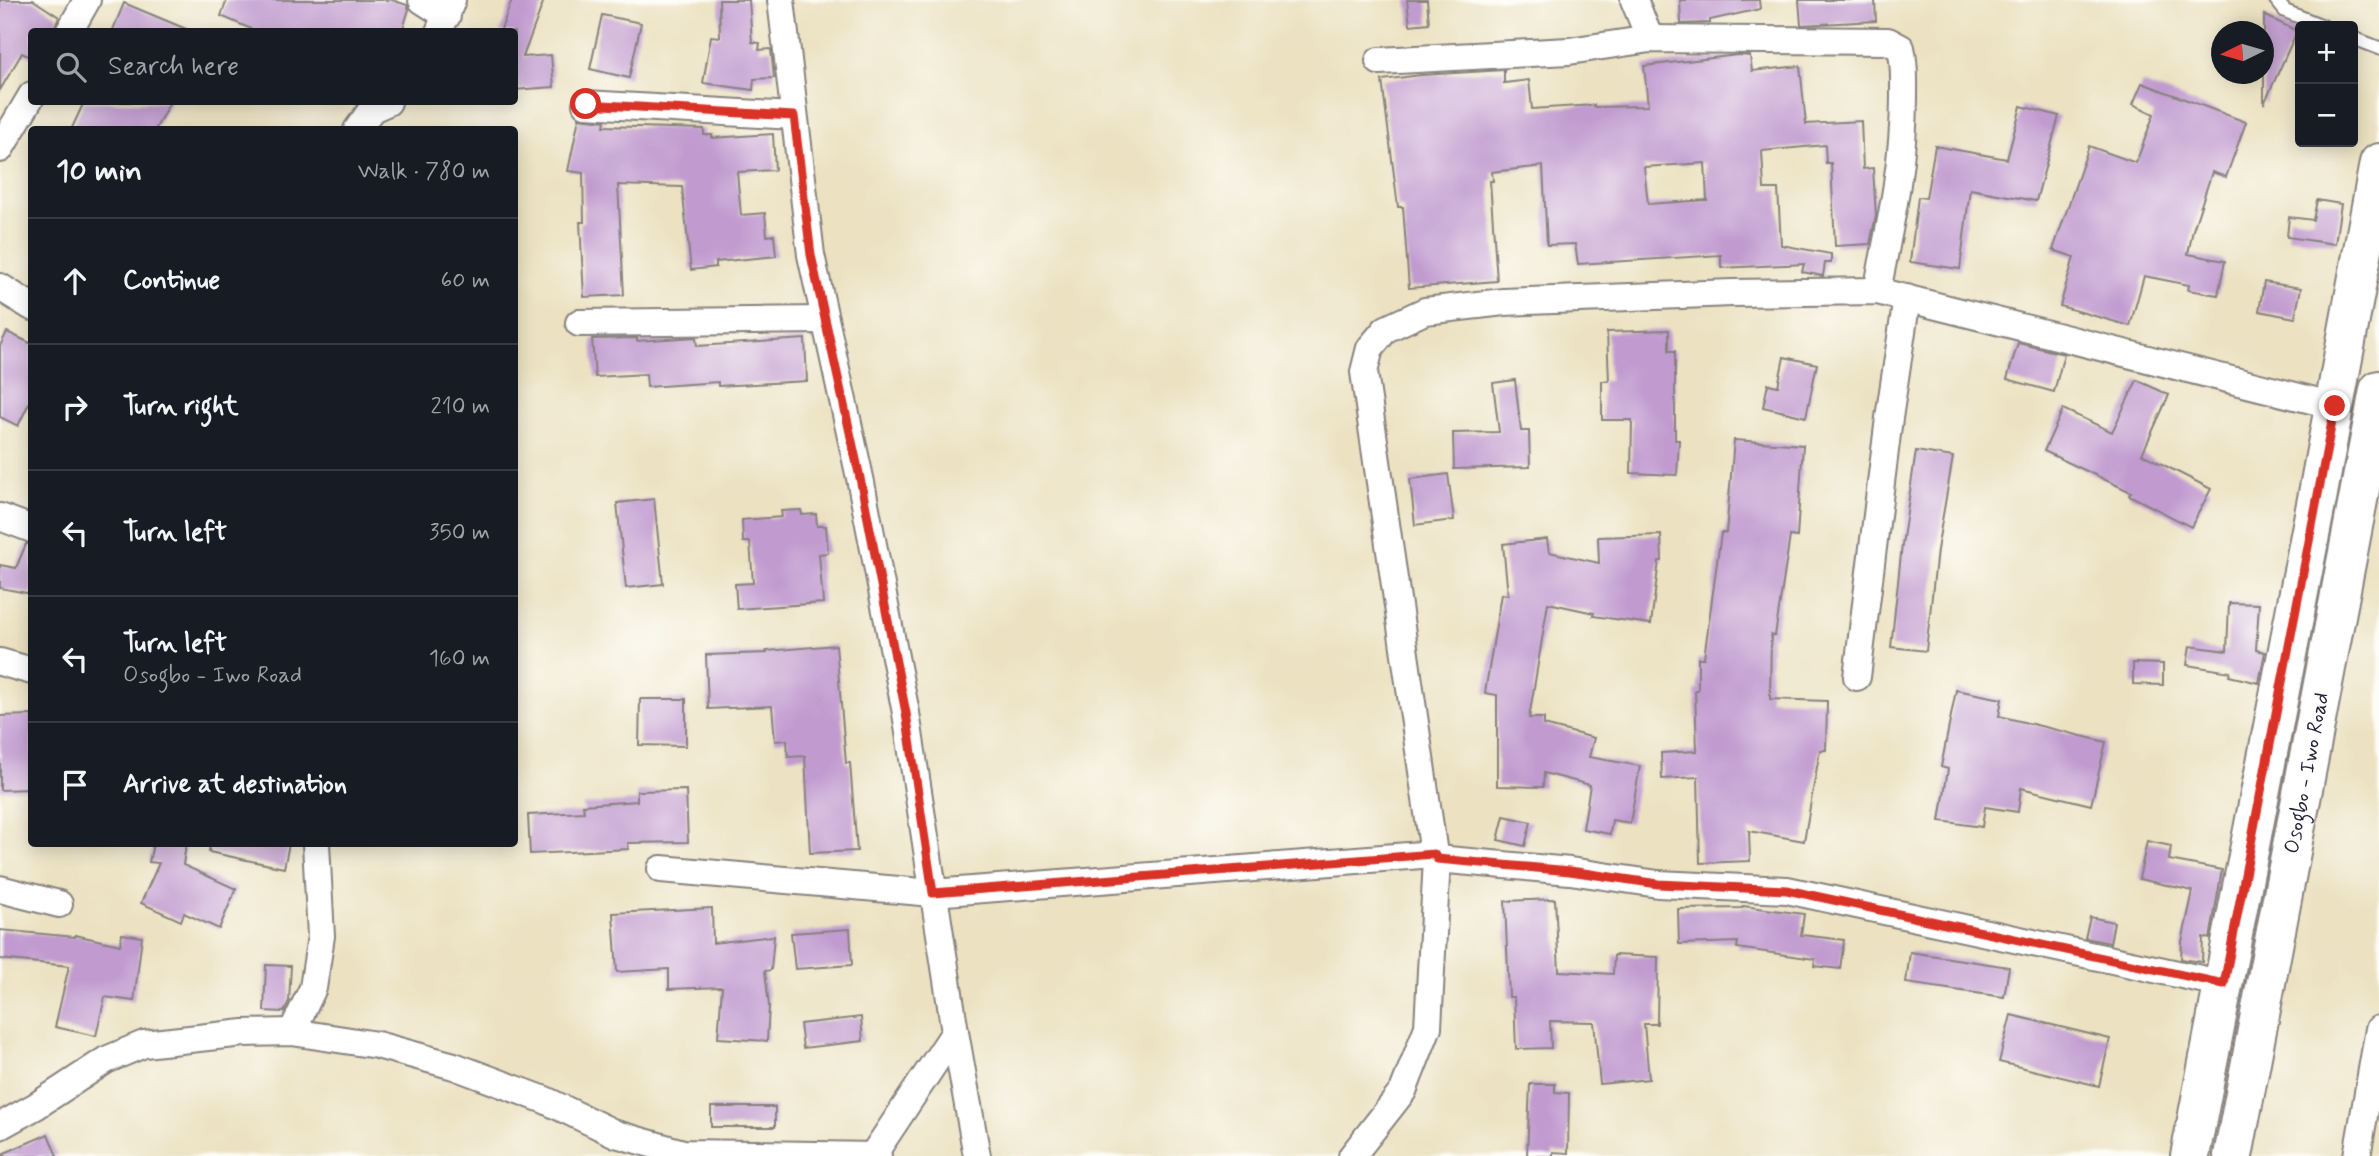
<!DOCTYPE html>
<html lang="en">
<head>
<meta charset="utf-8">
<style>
  :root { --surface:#171b24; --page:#242831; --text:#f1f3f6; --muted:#9ea1a6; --line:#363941 }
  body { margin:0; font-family:Mynerve,sans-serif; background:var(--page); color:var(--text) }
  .controls { position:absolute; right:21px; top:21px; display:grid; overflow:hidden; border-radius:7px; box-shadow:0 4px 18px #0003 }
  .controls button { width:63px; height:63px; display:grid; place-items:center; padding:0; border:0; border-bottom:2px solid var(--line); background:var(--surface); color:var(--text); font:35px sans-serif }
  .compass { position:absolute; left:2211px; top:21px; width:63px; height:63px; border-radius:50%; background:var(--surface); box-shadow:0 4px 18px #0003; rotate:265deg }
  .stop { position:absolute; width:21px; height:21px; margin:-16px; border:5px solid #d93025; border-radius:50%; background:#fff }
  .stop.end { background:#d93025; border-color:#fff; box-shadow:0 2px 7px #0008 }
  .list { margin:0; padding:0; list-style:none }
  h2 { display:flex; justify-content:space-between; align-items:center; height:91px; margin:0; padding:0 28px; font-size:30px }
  h2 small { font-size:23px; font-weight:400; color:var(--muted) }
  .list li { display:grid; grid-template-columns:46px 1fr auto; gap:21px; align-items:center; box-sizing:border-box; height:126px; padding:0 28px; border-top:2px solid var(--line) }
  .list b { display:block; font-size:26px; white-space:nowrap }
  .list p { margin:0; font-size:23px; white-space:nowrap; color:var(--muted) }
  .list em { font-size:23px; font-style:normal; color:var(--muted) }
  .icon { flex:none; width:38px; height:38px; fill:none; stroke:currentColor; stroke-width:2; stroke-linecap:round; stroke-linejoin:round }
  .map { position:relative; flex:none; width:2379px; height:1156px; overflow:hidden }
  .search { position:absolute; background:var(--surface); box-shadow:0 4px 18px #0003; left:28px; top:28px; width:490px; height:77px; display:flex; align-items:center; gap:18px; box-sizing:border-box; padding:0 24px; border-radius:7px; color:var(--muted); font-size:26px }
  .panel { position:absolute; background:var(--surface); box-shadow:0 4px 18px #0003; left:28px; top:126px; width:490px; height:721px; border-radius:7px }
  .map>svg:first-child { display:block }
  .building { fill:#c19bd0; fill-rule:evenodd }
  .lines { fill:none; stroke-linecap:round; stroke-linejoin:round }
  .service-casing { stroke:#87827e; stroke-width:16 }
  .minor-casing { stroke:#87827e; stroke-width:30 }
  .primary-casing { stroke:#87827e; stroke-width:42 }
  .service { stroke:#fff; stroke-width:12 }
  .minor { stroke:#fff; stroke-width:26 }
  .primary { stroke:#fff; stroke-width:38 }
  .route { stroke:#d93025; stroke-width:9 }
  .labels { text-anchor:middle; stroke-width:5; stroke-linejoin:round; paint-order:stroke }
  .street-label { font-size:21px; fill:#22223b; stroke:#fdfcf7 }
</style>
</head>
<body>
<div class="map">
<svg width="2379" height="1156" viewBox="0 0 2379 1156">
  <rect width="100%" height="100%" fill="#fdfcf7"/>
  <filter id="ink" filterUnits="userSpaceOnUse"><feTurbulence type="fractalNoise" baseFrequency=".0143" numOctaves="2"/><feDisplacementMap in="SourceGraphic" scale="14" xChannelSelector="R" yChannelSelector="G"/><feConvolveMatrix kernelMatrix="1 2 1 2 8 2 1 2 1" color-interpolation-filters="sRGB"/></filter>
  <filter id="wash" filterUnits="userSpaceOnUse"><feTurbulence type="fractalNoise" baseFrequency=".00686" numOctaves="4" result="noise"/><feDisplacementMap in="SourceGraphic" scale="28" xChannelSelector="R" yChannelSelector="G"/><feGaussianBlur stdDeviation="1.57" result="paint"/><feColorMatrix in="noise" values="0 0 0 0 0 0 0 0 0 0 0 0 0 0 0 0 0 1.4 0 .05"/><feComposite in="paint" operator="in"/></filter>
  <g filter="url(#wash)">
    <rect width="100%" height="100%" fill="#ece2c2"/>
    <g id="blocks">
      <!-- building -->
      <g class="building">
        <path d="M0,0H33L59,17L53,32H32V58L22,53L0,90Z"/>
        <path d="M227,0H392L407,5L409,9L402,32H258L221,16Z"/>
        <path d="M512,0H544L523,57L551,55L554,87L514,90V32H500Z"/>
        <path d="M719,0H749L752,42L760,43L759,50L771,49L774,78L754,79L753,90L703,83L711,36L720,37Z"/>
        <path d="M1407,0H1427L1429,23L1410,25Z"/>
        <path d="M1680,0H1759L1760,9L1710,20V23L1681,24Z"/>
        <path d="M1799,0H1875L1876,21L1801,25Z"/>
        <path d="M124,3L191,31V32H112Z"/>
        <path d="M602,15L641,23L629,78L590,69Z"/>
        <path d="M2264,15L2297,31L2264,104Z"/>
        <path d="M1738,55L1750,56L1752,71L1800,66L1806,124L1861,121L1863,169L1873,168L1876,216L1870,244L1835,246L1831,163H1826L1825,145L1762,151L1764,189H1778L1781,245L1831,254V263H1825L1823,276L1802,272L1804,264L1721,268V255L1578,264L1575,244L1547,245L1543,166L1492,172L1493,181H1490L1497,281L1409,288L1403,207H1398L1382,80L1421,75L1504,70V83L1529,80L1532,109L1594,105V107L1648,106L1644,66ZM1705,163L1707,200L1648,204L1644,167Z"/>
        <path d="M2142,83L2246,122L2226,177L2212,172L2193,230L2188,254L2225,261L2218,295L2188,290L2189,285L2144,276L2130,326L2060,306L2074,257L2053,250L2089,146L2136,163L2154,114L2133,104Z"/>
        <path d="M84,102H170L155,130H71Z"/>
        <path d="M2021,106L2059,116L2036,201L1970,189L1960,269L1910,262L1918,197L1926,198L1935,146L2007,159Z"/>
        <path d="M579,118L605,121L604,126L704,129V135H712V138L773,134L775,170L737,172L741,215L765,213L767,236L774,235L776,256L716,262V267L691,270L682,187L618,185L624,295L584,297L580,222H584L583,173L568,171Z"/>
        <path d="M2317,200L2341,204L2335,244L2287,237L2289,217L2313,220Z"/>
        <path d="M2264,282L2301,288L2295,318L2259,311Z"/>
        <path d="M1669,330V351H1675V440H1679L1677,475L1631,473L1632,420H1602V381H1609L1607,332Z"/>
        <path d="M7,332L32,344V397L18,426L0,417V346Z"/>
        <path d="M696,337L697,346L805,339L807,381L718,386V382L647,387L646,374L595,377L592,339L637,338V341Z"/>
        <path d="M2018,343L2064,354L2054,392L2007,379Z"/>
        <path d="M1784,357L1817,364L1806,417L1763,407L1768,384L1778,386Z"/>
        <path d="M1515,380L1521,431H1529L1530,467L1454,469L1453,433L1499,432L1493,383Z"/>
        <path d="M2137,380L2169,395L2142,454L2211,489L2191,527L2129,495L2131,492L2044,451L2063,409L2112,432Z"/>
        <path d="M1734,440L1803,445L1797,537L1790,536L1775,636L1771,635L1770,699L1827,701L1826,750H1820L1804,841L1749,831L1750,861L1700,863L1698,777L1662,779L1661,753L1697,751L1695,690H1698V658H1704L1721,533H1726Z"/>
        <path d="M1916,451L1953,457L1937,550L1926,651L1891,647L1902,545Z"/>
        <path d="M1448,474L1454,520L1415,525L1410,479Z"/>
        <path d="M654,499L663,584L626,588L617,503Z"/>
        <path d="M801,510L802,515L816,514L817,526H826L828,553L819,554L823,603L737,609L735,584L753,583L750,542H743L742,520L782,517L781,511Z"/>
        <path d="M1661,535L1662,561H1659L1651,624L1593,616L1594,613L1548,603L1529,718H1544V725L1594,738L1589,757L1640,766L1630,823L1612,820L1610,834L1583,829L1590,785L1544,773L1543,787L1497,786V695L1485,693L1501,594L1508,595L1503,544L1547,539L1549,552L1599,563L1598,537Z"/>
        <path d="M26,544H32V594L0,588V565L16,568Z"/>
        <path d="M2229,603L2259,604L2256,650L2265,652L2259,683L2229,676L2230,672L2187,665L2190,646L2227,651Z"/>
        <path d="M836,645L846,763H850L857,851L810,853L805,756L788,757L787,740L775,741L772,706L708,709L706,655L767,653L766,651Z"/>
        <path d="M2133,663L2163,664V685L2133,684Z"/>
        <path d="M1956,690L2002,699L1999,716L2106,742L2091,805L2021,788L2018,812L1985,807L1982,827L1940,821L1948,769L1941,767Z"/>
        <path d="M640,699H686V746L639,745Z"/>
        <path d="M32,715V789L0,790V716Z"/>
        <path d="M686,790L688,842L628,843V849L530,854L528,815L584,812L583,805L637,801V791Z"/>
        <path d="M1504,816L1531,822L1525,846L1498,840Z"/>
        <path d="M2147,841L2171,846L2169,860L2222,870L2210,939L2203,937L2202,962L2181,959L2182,942L2193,891L2139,879Z"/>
        <path d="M153,844H186L183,865L236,889L219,929L184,913L181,921L141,903L159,863L149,862Z"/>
        <path d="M210,844H289L284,868L209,852Z"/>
        <path d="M1555,899L1559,971L1613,974L1614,955L1658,957L1657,1024H1644L1649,1079L1600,1084L1594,1022L1550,1021L1551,1048L1516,1049L1514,997H1509L1505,901Z"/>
        <path d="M1743,906L1804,914L1801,935L1844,940L1840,969L1814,966L1815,959L1737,948L1738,942L1679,944L1678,909L1742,908Z"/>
        <path d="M712,908L713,943L774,936L771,970L765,971L769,1006L767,1041L718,1038L722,987L669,989V969L617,972L613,913Z"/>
        <path d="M2090,917L2114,922L2110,943L2085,938Z"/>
        <path d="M850,929L852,965L795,969L791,933Z"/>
        <path d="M0,930L75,937V935L120,945L122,934L142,937L134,1001L105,997L96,1036L55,1027L69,966L0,959Z"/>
        <path d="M1910,952L2009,967L2004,997L1906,983Z"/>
        <path d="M266,965L291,966L289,1001L284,1012L264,1011Z"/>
        <path d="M2011,1015L2110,1039L2099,1086L1999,1062Z"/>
        <path d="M861,1017L863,1041L803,1048L800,1024Z"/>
        <path d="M1530,1084H1555V1092L1569,1093L1568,1153L1553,1152V1156H1527Z"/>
        <rect x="711" y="1107" width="64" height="20"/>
        <path d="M48,1134L57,1156H0V1155Z"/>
      </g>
    </g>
  </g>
  <g filter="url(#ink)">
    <use href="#blocks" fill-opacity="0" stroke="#87827e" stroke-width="2"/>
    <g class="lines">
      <defs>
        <g id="service">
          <path d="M2276,0L2285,11L2323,26"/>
          <path d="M2353,38L2379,48"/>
        </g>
        <g id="minor">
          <path d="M422,0L447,16"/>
          <path d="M781,0L811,255L860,478L906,713L955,1032L977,1156"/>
          <path d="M1634,0L1650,39"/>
          <path d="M69,32L87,0"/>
          <path d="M439,32L452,0"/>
          <path d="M1379,61L1569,51L1650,39L1888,41L1901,48C1905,64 1904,80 1904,97C1904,163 1890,226 1877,291"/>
          <path d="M586,104L794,116"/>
          <path d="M357,130L372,109L388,102"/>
          <path d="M0,149L32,95"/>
          <path d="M0,287L32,307"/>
          <path d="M579,323L825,320"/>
          <path d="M0,517L32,529"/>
          <path d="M0,662L32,671"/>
          <path d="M1857,677L1889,418L1907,298"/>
          <path d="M1434,854L1364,372L1370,348L1386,329L1425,311L1504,302L1732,293L1877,291L2335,406"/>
          <path d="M661,869L933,893L1434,854L1437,859L1570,871L1658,884L1787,890L2224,984"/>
          <path d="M0,889L59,904"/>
          <path d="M292,1032L313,988L321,936L316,844"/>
          <path d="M0,1126L36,1106L106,1060L144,1044L244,1033L292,1032L377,1045L454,1066L545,1100L616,1134L683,1153L878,1156"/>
          <path d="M873,1155L955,1032"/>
          <path d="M1352,1156L1403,1091L1428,1027L1437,859"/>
          <path d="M2357,1156L2379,1029"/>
        </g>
        <g id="primary">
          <path d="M2190,1156L2317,499L2379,163"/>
          <path id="s1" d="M2233,1156L2379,390"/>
        </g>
      </defs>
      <!-- service casing -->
      <use href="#service" class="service-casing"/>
      <!-- minor casing -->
      <use href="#minor" class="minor-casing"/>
      <!-- primary casing -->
      <use href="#primary" class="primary-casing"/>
      <!-- service -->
      <use href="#service" class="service"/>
      <!-- minor -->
      <use href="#minor" class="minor"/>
      <!-- primary -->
      <use href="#primary" class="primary"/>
    </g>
  </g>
  <g class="lines" filter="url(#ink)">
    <!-- route -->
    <path class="route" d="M586,104L794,116L811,255L860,478L906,713L933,893L1434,854L1437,859L1570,871L1658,884L1787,890L2224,984L2335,406"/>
  </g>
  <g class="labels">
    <!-- street labels -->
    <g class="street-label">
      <text dy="7" stroke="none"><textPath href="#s1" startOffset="390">Osogbo - Iwo Road</textPath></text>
    </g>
  </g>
</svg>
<div class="controls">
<button>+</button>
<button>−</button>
</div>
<svg class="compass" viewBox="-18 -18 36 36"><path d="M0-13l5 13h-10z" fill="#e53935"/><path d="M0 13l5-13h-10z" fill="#9ea1a6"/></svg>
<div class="stop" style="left:586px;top:104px"></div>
<div class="stop end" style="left:2335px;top:406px"></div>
<div class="search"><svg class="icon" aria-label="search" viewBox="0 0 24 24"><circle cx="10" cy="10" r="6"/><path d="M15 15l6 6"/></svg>Search here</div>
<section class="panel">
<h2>10 min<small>Walk · 780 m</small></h2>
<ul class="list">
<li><svg class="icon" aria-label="ahead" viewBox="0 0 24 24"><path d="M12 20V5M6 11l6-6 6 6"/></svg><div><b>Continue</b></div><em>60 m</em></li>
<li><svg class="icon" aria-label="right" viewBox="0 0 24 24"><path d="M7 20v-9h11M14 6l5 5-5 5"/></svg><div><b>Turn right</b></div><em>210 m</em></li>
<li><svg class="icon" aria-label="left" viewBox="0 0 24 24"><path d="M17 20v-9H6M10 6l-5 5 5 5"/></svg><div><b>Turn left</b></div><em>350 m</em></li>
<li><svg class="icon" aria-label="left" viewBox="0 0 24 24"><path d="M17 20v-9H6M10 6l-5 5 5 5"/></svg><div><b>Turn left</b><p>Osogbo - Iwo Road</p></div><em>160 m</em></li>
<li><svg class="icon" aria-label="arrive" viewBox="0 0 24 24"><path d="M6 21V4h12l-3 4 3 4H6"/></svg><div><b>Arrive at destination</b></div></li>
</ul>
</section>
</div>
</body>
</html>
